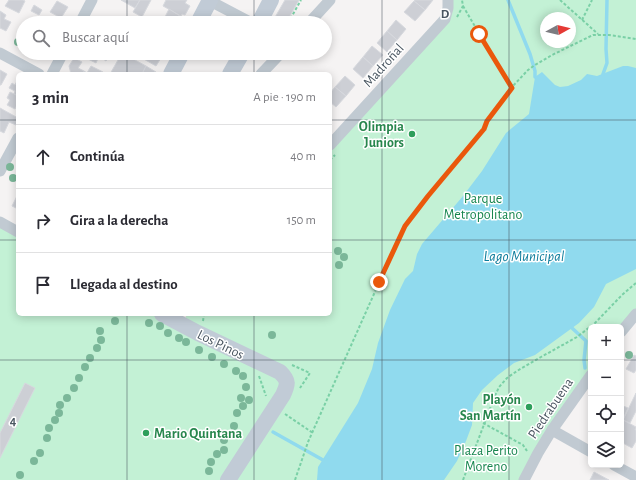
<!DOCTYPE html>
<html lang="es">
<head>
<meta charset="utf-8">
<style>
  :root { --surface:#fff; --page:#f7f7f7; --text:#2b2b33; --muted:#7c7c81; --line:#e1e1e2 }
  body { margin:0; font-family:"Alegreya Sans",sans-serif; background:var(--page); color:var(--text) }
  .controls { position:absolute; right:12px; bottom:12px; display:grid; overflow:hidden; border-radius:6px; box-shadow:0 2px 10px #0003 }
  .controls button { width:36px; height:36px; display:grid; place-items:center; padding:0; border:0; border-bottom:1px solid var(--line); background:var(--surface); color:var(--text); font:20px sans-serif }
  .compass { position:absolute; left:540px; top:12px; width:36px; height:36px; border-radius:50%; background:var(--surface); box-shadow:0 2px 10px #0003; rotate:82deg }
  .stop { position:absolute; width:12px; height:12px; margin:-9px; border:3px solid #ea580c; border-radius:50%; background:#fff }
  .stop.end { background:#ea580c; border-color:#fff; box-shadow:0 1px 4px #0008 }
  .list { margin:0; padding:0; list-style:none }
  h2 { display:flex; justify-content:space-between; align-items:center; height:52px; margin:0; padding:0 16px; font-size:17px }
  h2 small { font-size:13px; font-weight:400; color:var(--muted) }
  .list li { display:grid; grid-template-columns:26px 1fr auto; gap:12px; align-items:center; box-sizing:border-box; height:64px; padding:0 16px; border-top:1px solid var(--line) }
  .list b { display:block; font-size:15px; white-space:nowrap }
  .list em { font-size:13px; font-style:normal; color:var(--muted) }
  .icon { flex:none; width:22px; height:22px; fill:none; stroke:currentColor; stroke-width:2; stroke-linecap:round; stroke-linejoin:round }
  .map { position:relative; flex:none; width:636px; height:480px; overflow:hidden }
  .search { position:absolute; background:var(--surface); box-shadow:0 2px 10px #0003; left:16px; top:16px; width:316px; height:44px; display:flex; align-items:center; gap:10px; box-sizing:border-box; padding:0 14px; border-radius:22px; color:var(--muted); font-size:15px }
  .panel { position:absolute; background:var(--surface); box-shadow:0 2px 10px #0003; left:16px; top:72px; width:316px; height:244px; border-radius:6px }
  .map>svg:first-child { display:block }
  .green { fill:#c3f1d5; fill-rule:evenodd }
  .water { fill:#90daee }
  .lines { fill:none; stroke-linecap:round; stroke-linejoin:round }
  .stream { stroke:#90daee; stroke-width:3.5 }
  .building { fill:#cdcfd5; stroke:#d7d9de }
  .path { stroke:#7ad0a6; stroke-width:2; stroke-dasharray:3 2; stroke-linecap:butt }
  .street { stroke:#c1cad2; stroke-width:11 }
  .secondary { stroke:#c1cbd6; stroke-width:16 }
  .tree { fill:#7bb799 }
  .route { stroke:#ea580c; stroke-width:5 }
  .grid { fill:none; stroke:#4a5661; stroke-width:1; stroke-opacity:0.55 }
  .leisure-dot { fill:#2e9e5b; stroke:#fff; stroke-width:1.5 }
  .labels { text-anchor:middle; stroke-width:3; stroke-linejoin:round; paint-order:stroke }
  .street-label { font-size:14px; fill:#4a5661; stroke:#fff }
  .leisure-label { font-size:14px; font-weight:bold; fill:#27864d; stroke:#fff; text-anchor:end }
  .park-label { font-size:14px; fill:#17864f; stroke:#fff }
  .water-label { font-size:15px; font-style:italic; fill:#0c7c9b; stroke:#fff }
  .grid-label { font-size:13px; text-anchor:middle; font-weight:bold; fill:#4a5661; stroke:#fff; stroke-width:3; stroke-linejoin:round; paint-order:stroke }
</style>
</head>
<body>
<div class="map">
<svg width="636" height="480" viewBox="0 0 636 480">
  <rect width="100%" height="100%" fill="#f5f3f3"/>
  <!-- green -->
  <path class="green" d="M448,0H636V314L621,327H591V375L524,480H0V222L18,232V314H162L183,325L187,314H330V145L445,19ZM546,18H570V42H546Z"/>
  <!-- water -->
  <path class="water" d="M623,66H628L636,68V269L606,284L594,307L579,323L535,355L514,363L498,375L482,390L473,403L472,425L466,441L457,461L444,480H317L318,467L358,403L372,369L378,343L390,310L405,279L413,271L417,254L422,244L463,196L482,171L506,133L529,114L535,77L542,72L555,85L560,87L568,86L581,80L587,74L597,76Z"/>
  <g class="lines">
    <!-- stream -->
    <g class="stream">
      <path d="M508,0L530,54L535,71V77"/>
      <path d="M603,74L607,63L606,49L607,0"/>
      <path d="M572,328L586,341L584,360L585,368"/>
      <path d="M273,432L323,460"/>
    </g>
  </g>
  <!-- building -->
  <g class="building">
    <path d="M9,0H23L25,1L19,13L5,6Z"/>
    <path d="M121,0H140L135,8Z"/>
    <path d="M140,0H151L142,17L133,12Z"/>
    <path d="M166,0H187L185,3L190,6L185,15L182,14L181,16L163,6Z"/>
    <path d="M285,0H299L286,23H281L274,19Z"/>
    <path d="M415,0H433L425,10L414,1Z"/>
    <path d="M57,1L68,7L61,18L50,12Z"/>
    <path d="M414,1L425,10L415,21L404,12Z"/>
    <path d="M34,5L42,10L39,15L31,11Z"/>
    <path d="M169,9L183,18L180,23H171L164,19Z"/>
    <path d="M0,11L6,15L4,19L11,22L6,31L0,28Z"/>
    <path d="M396,20L406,29L397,40L387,31Z"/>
    <path d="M387,31L397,40L387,52L377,43Z"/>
    <path d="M372,46L383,55L373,66L363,57Z"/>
    <path d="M91,53H93L99,56L96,63L88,59Z"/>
    <path d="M101,53L110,54L106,61L99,56Z"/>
    <path d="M122,53L146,66L142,74H110Z"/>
    <path d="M145,53H164L156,66L142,58Z"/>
    <path d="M363,57L373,66L363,78L353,69Z"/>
    <path d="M74,58L82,62L78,68L84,71L82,74H71L69,66Z"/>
    <path d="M91,66L103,72L102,74H82L84,71L87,73Z"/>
    <path d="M146,66L156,72L155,74H142Z"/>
    <path d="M0,70L7,74L1,85H0Z"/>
    <path d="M345,76L355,85L346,96L335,87Z"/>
    <path d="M17,81L18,82V96L14,94L15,91L9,88L12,83L15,85Z"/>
    <path d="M335,87L346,96L336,107L330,102V93Z"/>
    <path d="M10,92L18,96V103L15,109L7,105L10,100L7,98Z"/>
    <path d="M0,108L18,118V122L16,125L9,122L4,133L0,131Z"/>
    <path d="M18,194V209L12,206Z"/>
    <path d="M634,355L636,356V370L634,373L626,369Z"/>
    <path d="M25,383L35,388L0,458V433Z"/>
    <path d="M636,393V411L630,423L623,420Z"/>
    <path d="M621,405L628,408L621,423Z"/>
    <path d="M623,420L636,427L635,430H636V441L632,448L621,442V439L624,432L621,430V423Z"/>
    <path d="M594,472L609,480H590Z"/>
  </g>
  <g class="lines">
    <!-- path -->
    <g class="path">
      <path d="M560,0L598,34"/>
      <path d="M463,6L511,88"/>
      <path d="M457,17L463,6L462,0"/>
      <path d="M582,20L592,0"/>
      <path d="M288,23L301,0"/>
      <path d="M330,160L335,155"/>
      <path d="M203,321L204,314"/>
      <path d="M292,365L310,373L300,388"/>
      <path d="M259,376L266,396"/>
      <path d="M285,414L313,433"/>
      <path d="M483,423L523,445L527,451"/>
      <path d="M295,480L308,442L386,267L405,226L428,196L484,129L487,121L511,88L528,70L535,65L552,55L593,35H609L636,39"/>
      <path d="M463,480L494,398L499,387L507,378L517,371L541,357L577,337L595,323L622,295L636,283"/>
    </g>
    <!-- street -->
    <g class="street">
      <path d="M208,0L252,23"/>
      <path d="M80,23L92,0"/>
      <path d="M309,23L330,0"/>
      <path d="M0,53L39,74"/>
      <path d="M52,74L63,53"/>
      <path d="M261,74L281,53"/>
      <path d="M330,145L445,19L448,8V0"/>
      <path d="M0,171L18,138"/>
      <path d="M0,222L18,232"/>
      <path d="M621,332L636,314"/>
      <path d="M552,430L591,452"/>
      <path d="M614,465L636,477"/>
      <path d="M524,480L538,453L552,430L591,375"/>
    </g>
    <!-- secondary -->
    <g class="secondary">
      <path d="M198,23L210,0"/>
      <path d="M259,23L271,0"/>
      <path d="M171,74L182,53"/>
      <path d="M230,74L242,53"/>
      <path d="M162,314L198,333L280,372C289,381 288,384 283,395L228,480"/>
    </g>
  </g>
  <!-- trees -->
  <g class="tree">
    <circle cx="18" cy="42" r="4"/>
    <circle cx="10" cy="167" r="4"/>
    <circle cx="13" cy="178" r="4"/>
    <circle cx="338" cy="251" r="4"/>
    <circle cx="344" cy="257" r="4"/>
    <circle cx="339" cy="265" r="4"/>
    <circle cx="115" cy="321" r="4"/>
    <circle cx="149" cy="323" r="4"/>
    <circle cx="160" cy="326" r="4"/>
    <circle cx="100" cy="331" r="4"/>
    <circle cx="168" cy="333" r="4"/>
    <circle cx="272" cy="335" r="4"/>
    <circle cx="179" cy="338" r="4"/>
    <circle cx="101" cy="340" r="4"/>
    <circle cx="186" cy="342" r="4"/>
    <circle cx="97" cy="348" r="4"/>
    <circle cx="199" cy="350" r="4"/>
    <circle cx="629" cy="355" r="4"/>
    <circle cx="212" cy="357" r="4"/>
    <circle cx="90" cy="358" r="4"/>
    <circle cx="224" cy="364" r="4"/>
    <circle cx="85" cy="367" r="4"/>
    <circle cx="236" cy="371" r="4"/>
    <circle cx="243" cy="376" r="4"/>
    <circle cx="79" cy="378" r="4"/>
    <circle cx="246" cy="387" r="4"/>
    <circle cx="74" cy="388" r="4"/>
    <circle cx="67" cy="398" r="4"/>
    <circle cx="241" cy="398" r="4"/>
    <circle cx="249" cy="400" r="4"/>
    <circle cx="60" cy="405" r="4"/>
    <circle cx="243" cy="406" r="4"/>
    <circle cx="59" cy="413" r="4"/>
    <circle cx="237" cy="413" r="4"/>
    <circle cx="55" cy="420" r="4"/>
    <circle cx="234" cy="426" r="4"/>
    <circle cx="49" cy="428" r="4"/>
    <circle cx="47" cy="438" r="4"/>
    <circle cx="224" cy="440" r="4"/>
    <circle cx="224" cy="450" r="4"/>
    <circle cx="40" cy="453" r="4"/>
    <circle cx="217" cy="454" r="4"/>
    <circle cx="34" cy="461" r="4"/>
    <circle cx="211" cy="462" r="4"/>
    <circle cx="209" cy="471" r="4"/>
    <circle cx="20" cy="475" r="4"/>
  </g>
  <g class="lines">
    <!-- route -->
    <path class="route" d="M379,282L405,226L428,196L484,129L487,121L512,88L479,34"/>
  </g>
  <!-- grid -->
  <path class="grid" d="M127,0V23M254,0V23M382,0V480M509,0V480M127,53V74M254,53V74M0,120H18M330,120H636M0,240H18M330,240H636M127,314V480M254,314V480M0,360H591M621,360H636"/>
  <!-- markers -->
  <g class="leisure-dot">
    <circle cx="412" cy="134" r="4"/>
    <circle cx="529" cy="407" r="4"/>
    <circle cx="146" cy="433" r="4"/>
  </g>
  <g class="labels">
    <!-- street labels -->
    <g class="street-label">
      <text transform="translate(383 65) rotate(-48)" y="5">Madroñal</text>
      <text transform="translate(221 344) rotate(26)" y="5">Los Pinos</text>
      <text transform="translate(550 408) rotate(-56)" y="5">Piedrabuena</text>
    </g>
    <!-- leisure labels -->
    <g class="leisure-label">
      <text x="404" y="131">Olimpia<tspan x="404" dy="16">Juniors</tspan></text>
      <text x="521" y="404">Playón<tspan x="521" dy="16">San Martín</tspan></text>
      <text x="154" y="438" text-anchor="start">Mario Quintana</text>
    </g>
    <!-- park labels -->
    <g class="park-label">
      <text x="483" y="203">Parque<tspan x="483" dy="16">Metropolitano</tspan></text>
      <text x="486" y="455">Plaza Perito<tspan x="486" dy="16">Moreno</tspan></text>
    </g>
    <!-- water labels -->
    <g class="water-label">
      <text x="524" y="261">Lago Municipal</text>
    </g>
  </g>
  <g class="grid-label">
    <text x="445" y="18">D</text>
    <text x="13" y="425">4</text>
  </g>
</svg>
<div class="controls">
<button>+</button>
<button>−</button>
<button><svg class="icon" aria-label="locate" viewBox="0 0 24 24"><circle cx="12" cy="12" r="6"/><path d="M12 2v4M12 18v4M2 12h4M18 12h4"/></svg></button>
<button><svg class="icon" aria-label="layers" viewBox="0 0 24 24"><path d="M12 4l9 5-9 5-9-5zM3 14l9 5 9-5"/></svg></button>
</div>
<svg class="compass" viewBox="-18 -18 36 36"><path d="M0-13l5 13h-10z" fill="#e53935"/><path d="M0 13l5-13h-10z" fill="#7c7c81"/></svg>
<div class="stop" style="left:479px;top:34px"></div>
<div class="stop end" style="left:379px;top:282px"></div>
<div class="search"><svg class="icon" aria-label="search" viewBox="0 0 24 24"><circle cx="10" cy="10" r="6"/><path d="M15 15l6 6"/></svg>Buscar aquí</div>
<section class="panel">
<h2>3 min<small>A pie · 190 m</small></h2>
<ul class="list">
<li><svg class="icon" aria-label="ahead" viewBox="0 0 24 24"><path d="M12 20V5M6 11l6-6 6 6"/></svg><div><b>Continúa</b></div><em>40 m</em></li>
<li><svg class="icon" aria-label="right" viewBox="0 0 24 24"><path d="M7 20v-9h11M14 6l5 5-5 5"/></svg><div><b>Gira a la derecha</b></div><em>150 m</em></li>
<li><svg class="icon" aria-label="arrive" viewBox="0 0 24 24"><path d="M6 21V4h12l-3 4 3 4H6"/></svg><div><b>Llegada al destino</b></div></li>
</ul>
</section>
</div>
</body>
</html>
